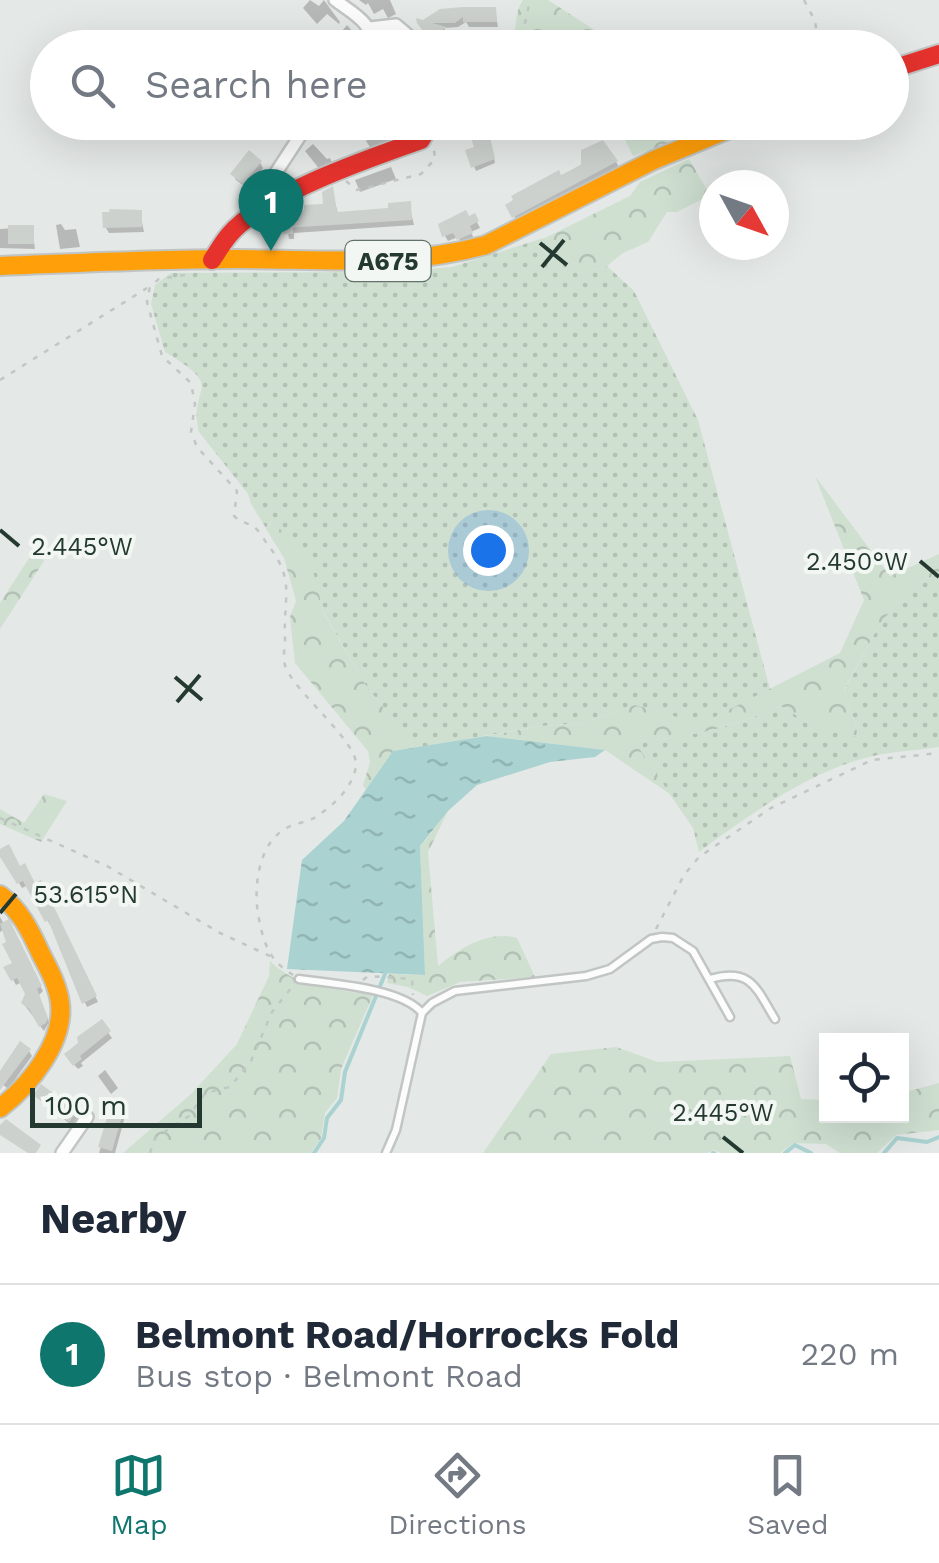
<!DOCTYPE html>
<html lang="en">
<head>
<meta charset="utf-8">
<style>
  :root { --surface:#fff; --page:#f6f6f7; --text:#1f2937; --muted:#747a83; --line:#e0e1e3; --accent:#0f766e }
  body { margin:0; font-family:"Work Sans",sans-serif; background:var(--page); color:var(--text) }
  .controls { position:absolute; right:30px; bottom:30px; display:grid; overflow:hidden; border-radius:0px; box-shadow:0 10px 40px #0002 }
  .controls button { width:90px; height:90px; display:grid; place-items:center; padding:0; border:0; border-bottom:2px solid var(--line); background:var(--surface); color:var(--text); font:50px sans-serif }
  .compass { position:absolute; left:699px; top:170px; width:90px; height:90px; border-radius:50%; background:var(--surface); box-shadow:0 10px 40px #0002; rotate:130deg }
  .scale { position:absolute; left:30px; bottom:25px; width:172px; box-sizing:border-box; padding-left:10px; border:5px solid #24392f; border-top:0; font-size:28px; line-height:35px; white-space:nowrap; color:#24392f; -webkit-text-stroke:8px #f2f7f3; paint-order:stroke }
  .you { position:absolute; left:488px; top:550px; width:35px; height:35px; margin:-25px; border:8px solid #fff; border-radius:50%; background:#1a73e8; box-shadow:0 0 0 15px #1a73e833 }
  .badge { display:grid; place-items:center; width:65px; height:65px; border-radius:50%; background:var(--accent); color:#fff; font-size:32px; font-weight:700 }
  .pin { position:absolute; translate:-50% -82px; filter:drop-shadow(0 2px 5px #0008) }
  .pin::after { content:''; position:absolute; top:52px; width:35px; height:30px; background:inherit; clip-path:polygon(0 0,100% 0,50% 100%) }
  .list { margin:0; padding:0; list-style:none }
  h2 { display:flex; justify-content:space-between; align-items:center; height:130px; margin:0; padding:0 40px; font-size:42px }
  h2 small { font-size:32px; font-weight:400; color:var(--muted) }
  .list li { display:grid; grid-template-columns:65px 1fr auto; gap:30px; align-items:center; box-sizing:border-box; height:140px; padding:0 40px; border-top:2px solid var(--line) }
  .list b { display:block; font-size:38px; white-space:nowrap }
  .list p { margin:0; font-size:32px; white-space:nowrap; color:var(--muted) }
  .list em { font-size:32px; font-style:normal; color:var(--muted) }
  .icon { flex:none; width:55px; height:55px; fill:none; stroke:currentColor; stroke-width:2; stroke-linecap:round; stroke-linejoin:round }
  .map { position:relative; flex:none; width:939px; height:1153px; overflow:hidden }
  .search { position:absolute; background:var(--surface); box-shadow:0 10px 40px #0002; left:30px; right:30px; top:30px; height:110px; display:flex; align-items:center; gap:25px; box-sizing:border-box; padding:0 35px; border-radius:55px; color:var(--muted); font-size:38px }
  .sheet { height:270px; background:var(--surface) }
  nav { display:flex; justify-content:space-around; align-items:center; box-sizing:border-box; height:140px; border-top:2px solid var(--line); background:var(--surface); font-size:28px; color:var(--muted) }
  nav a { display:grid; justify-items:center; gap:5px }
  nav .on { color:var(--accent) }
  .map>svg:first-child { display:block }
  .grass { fill:url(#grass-dots) }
  .forest { fill:url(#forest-crowns) }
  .water { fill:url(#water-ripples) }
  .shadow { fill:#0003 }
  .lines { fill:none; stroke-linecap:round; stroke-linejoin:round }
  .stream { stroke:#a9d2d0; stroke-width:4 }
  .building { fill:#ccd1ce }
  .lane-casing { stroke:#c1c5c3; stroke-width:11 }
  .street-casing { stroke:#c1c5c3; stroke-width:16 }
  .slow-casing { stroke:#c0c5c3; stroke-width:22 }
  .jam-casing { stroke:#c0c5c3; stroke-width:22 }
  .path { stroke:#c1c8c4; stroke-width:2.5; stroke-dasharray:5 8; stroke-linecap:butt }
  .lane { stroke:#fbfcfb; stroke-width:6 }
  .street { stroke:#fbfcfb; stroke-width:11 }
  .slow { stroke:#ff9f0a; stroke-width:18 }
  .jam { stroke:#e5322d; stroke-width:18 }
  .ticks { fill:none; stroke:#24392f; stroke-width:4 }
  .labels { text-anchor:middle; stroke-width:8; stroke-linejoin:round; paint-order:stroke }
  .shield { fill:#f2f7f3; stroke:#62726a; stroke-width:2.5 }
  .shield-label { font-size:25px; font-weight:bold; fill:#24392f }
  .ticks-label { font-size:25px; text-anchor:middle; fill:#24392f; stroke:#f2f7f3; stroke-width:8; stroke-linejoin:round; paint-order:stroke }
</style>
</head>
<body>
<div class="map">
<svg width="939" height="1153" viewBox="0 0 939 1153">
  <defs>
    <pattern id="grass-dots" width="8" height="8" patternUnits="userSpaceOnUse" patternTransform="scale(2.5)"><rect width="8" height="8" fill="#cfe0d1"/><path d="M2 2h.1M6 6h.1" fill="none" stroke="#b2c1b4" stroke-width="1.8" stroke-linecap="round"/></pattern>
    <pattern id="forest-crowns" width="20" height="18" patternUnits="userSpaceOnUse" patternTransform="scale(2.5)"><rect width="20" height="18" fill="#cfe0d1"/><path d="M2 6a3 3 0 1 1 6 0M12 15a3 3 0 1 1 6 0" fill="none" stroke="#b2c1b4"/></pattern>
    <pattern id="water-ripples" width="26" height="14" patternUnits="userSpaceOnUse" patternTransform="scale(2.5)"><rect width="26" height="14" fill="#a9d2d0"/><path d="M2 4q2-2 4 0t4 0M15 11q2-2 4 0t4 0" fill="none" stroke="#91b5b3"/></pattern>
  </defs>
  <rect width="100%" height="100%" fill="#e4e8e6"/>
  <!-- grass -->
  <g class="grass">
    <path d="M547,237L543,252L580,274L607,266L634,291L698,420L770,689L701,725L635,705L584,723L542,726L414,748L365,684L324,613L312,571L272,521L266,528L251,504L248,494L199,432C187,384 229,390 165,352L151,304L155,285L171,273L390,272L452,267Z"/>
    <path d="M939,574V747C916,751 892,751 869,757C810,771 747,816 699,852L693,828L633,741C687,739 732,727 781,706L809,723L859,737L844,691L878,627L909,587Z"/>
  </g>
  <!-- forest -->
  <g class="forest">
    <path d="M523,0H548L621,47H511C518,32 513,14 523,0Z"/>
    <path d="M617,123H664L671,142L633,156Z"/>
    <path d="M689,159L710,195L677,212H667L648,242L623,253L607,266L580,274L543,252L547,237L630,196L640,182Z"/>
    <path d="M815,476L890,576L939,554V574L909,587L878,627L844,690L859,738L809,723L781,706C732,727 688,739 634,741L670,794L605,750L486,736L542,726L584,723L635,705L701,724L840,653L864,600Z"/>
    <path d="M273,520L313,571L324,614L365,684L414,748L393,751L366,790L363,785L370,762L368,751L295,663L290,617L296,601L284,558L266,529Z"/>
    <path d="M35,549L44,561L0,629V603Z"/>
    <path d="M44,794L67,801L41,842L0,824V809L24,823Z"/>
    <path d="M448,811L428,852L438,966C459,949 488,930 517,938L535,977L460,982L427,996L408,987L387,983L389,974L425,975L420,847Z"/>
    <path d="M270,961C298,989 335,989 373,995L341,1069L337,1098L325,1113L321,1138L311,1153H123L191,1094L237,1044L269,976Z"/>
    <path d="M616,1047L658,1062L790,1056L801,1099L826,1100V1116H902V1093L939,1083V1130L896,1135L877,1153H840L826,1144L794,1143L780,1153H721L714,1150L707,1153H483L551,1054Z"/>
  </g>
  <!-- water -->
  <path class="water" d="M486,736L605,750L595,757L550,762L477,785L448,811L420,846L425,975L287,969L302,860L344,821L393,751Z"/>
  <!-- shadow -->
  <g class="shadow">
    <path d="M310,0L319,6L324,0L340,22L339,24L327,14L317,24L303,8Z"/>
    <path d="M359,0H390L396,14L388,18L383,9L374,14L368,3L366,5Z"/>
    <path d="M495,10L498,27H469L466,22L458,27L444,28L448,34L439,39L441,48H437L421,22Z"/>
    <path d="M347,25L360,40L354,48H328Z"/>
    <path d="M393,38L404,48H393L389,40Z"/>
    <path d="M472,38L489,43L492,48H469Z"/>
    <path d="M390,122H417L403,137L372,150L366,141Z"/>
    <path d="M490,139L495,163L476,171L474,166L477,149Z"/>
    <path d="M313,144L327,159L330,158L333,165L321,171L305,151Z"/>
    <path d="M609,149L619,167L517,221L508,206Z"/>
    <path d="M260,162L263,168L247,188L236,180L233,174Z"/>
    <path d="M391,167L396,179L360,192L355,180Z"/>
    <path d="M332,190L338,214L391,210L409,204L414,225L294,233V239H289L285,215L326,206Z"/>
    <path d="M140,212L144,232L109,233L106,228Z"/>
    <path d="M474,216L480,228L471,232L474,239L462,244L458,237L448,241L445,236Z"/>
    <path d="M61,224L65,230L76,229L80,247L60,249L56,225Z"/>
    <path d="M32,227L35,249L0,248V229Z"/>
    <path d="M0,852L35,886L40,883L98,1002L87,1007L60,949L53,923L50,925L28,885L22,888Z"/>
    <path d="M0,917L43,991L38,996L49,1022L44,1031L23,1003L28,994L22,982L16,985L7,968L15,964L9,943L3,930L0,932Z"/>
    <path d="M101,1023L112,1038L81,1063L83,1066L78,1069L70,1060Z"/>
    <path d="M29,1051L32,1056L8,1089L0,1082V1075Z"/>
    <path d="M105,1070L118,1088L111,1094L98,1076Z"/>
    <path d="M36,1095L75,1113L78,1118L72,1126Z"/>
    <path d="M115,1101L124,1104L127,1109L115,1153H99Z"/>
  </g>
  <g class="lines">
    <!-- stream -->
    <g class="stream">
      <path d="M314,1153L324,1138L327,1118L341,1100L345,1072L385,974"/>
      <path d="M713,1153H714"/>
      <path d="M785,1153L795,1145L811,1153"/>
      <path d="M884,1153L897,1138L927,1142L939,1137"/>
    </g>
  </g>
  <!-- building -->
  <g class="building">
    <path d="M463,7H496L497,22H463V17L455,23H432L447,27L438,33L442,40L433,45L417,23L416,18L423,20L440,9Z"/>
    <path d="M489,132L495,159L471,168L465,150L474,147L470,135Z"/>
    <path d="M603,140L618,161L512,218L505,205L513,200L511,196L559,170L561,175L581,165V150Z"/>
    <path d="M249,150L262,161L243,184L230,174Z"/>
    <path d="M333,186L337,212L388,208V203L411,201L412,220L300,227L293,228V234H283V213L304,210V205L323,204L322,192Z"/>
    <path d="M109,209L142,210V227L103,228L102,212H110Z"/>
    <path d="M466,210L469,216L475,213L479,221L470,226L473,233L457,240L453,233L442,237L438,224Z"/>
    <rect x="8" y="225" width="26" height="19"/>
    <path d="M9,844L20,866L25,863L35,883L41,880L97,996L82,1004L48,920L45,922L23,881L17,884L0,857V849Z"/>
    <path d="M9,919L42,986L37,989L48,1018L46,1023L39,1027L29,1009L21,1003L25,994L17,978L11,981L3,967L12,963L2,944L6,942L0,924Z"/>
    <path d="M102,1019L111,1031L80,1056L82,1059L73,1066L64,1054L78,1043L77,1037Z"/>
    <path d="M20,1041L31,1049L0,1090V1071Z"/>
    <path d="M41,1084L77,1111L69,1122L33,1095Z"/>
    <path d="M113,1098L126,1102L112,1151L98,1147Z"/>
    <path d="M6,1119L41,1145L36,1153H28L0,1135V1125Z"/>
  </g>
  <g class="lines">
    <defs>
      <g id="lane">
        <path d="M299,979C332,984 402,988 422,1013"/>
        <path d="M710,979C751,967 756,988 775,1019"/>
        <path d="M386,1153L396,1130L422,1013L432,1003L455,991L586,976L610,969L651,939L662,937L673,938L693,951L730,1017"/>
      </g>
      <g id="street">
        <path d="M335,0C352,13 377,24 369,48"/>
        <path d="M370,28L396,25L423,48"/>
        <path d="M254,213L262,194L309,122"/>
        <path d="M62,1153L87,1117"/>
      </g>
      <g id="slow">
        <path d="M0,266C79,263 157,259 236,259C321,259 404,268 486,245L654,160L746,122"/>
        <path d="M0,895C20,910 30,930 40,952C48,968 58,985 60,1003C65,1042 29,1086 0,1108"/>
      </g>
      <g id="jam">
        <path d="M892,69L939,54"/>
        <path d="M212,260C218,251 223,242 230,234C264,194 370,158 421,140L431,122"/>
      </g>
    </defs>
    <!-- lane casing -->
    <use href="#lane" class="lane-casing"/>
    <!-- street casing -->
    <use href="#street" class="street-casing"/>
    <!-- slow casing -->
    <use href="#slow" class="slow-casing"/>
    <!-- jam casing -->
    <use href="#jam" class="jam-casing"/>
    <!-- path -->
    <g class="path">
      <path d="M804,0L815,21L819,48"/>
      <path d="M516,48L522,37L530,0"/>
      <path d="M346,181L357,190L421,174L435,159L434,150"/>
      <path d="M185,275L159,279L150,286L147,302L162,356L191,383L195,404L191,432L197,447L237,491L234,516C241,523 247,522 254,527C259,530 264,540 268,545C296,581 283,597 285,638C285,647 282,660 286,668C297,694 359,743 356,766C353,788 332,807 314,818C305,823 294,823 285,829C257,845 253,891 259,919C264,945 270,961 293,975"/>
      <path d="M0,380L147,288"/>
      <path d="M0,818L107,866L220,933L272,957"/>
      <path d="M656,929L684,875L699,857L771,808L872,760L939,753"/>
      <path d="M363,980L368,976L412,979L413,995"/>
      <path d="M150,1153L155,1138L189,1116L205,1093L230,1087L251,1061L272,1012L292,987"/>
    </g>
    <!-- lane -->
    <use href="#lane" class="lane"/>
    <!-- street -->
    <use href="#street" class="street"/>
    <!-- slow -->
    <use href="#slow" class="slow"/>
    <!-- jam -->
    <use href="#jam" class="jam"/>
  </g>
  <!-- ticks -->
  <path class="ticks" d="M540,243L567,265M542,267L564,240M0,530L19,546M920,561L939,577M175,677L202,700M177,702L200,675M0,913L16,894M723,1137L743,1153"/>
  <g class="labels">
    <!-- shield labels -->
    <rect class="shield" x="345.5" y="241" width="85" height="40" rx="8"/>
    <g class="shield-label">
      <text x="388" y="270">A675</text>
    </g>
  </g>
  <g class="ticks-label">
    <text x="82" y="555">2.445°W</text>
    <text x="857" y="570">2.450°W</text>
    <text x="86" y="903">53.615°N</text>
    <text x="723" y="1121">2.445°W</text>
  </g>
</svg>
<div class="controls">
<button><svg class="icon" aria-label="locate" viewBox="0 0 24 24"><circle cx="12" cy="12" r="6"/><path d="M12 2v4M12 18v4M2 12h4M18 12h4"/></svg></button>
</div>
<svg class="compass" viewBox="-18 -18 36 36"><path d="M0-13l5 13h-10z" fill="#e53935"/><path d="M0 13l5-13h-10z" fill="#747a83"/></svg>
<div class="scale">100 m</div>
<div class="you"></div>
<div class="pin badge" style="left:271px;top:251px">1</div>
<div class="search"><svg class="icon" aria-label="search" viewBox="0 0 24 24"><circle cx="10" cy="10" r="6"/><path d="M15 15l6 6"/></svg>Search here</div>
</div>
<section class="sheet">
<h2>Nearby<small></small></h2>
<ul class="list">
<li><span class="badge">1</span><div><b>Belmont Road/Horrocks Fold</b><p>Bus stop · Belmont Road</p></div><em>220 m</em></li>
</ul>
</section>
<nav>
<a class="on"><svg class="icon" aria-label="map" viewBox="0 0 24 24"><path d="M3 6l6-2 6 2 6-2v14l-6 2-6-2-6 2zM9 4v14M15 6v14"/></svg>Map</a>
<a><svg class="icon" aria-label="directions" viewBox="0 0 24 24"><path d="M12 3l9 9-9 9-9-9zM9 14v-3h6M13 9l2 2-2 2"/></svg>Directions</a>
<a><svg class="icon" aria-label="saved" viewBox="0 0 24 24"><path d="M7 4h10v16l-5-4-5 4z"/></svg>Saved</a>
</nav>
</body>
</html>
